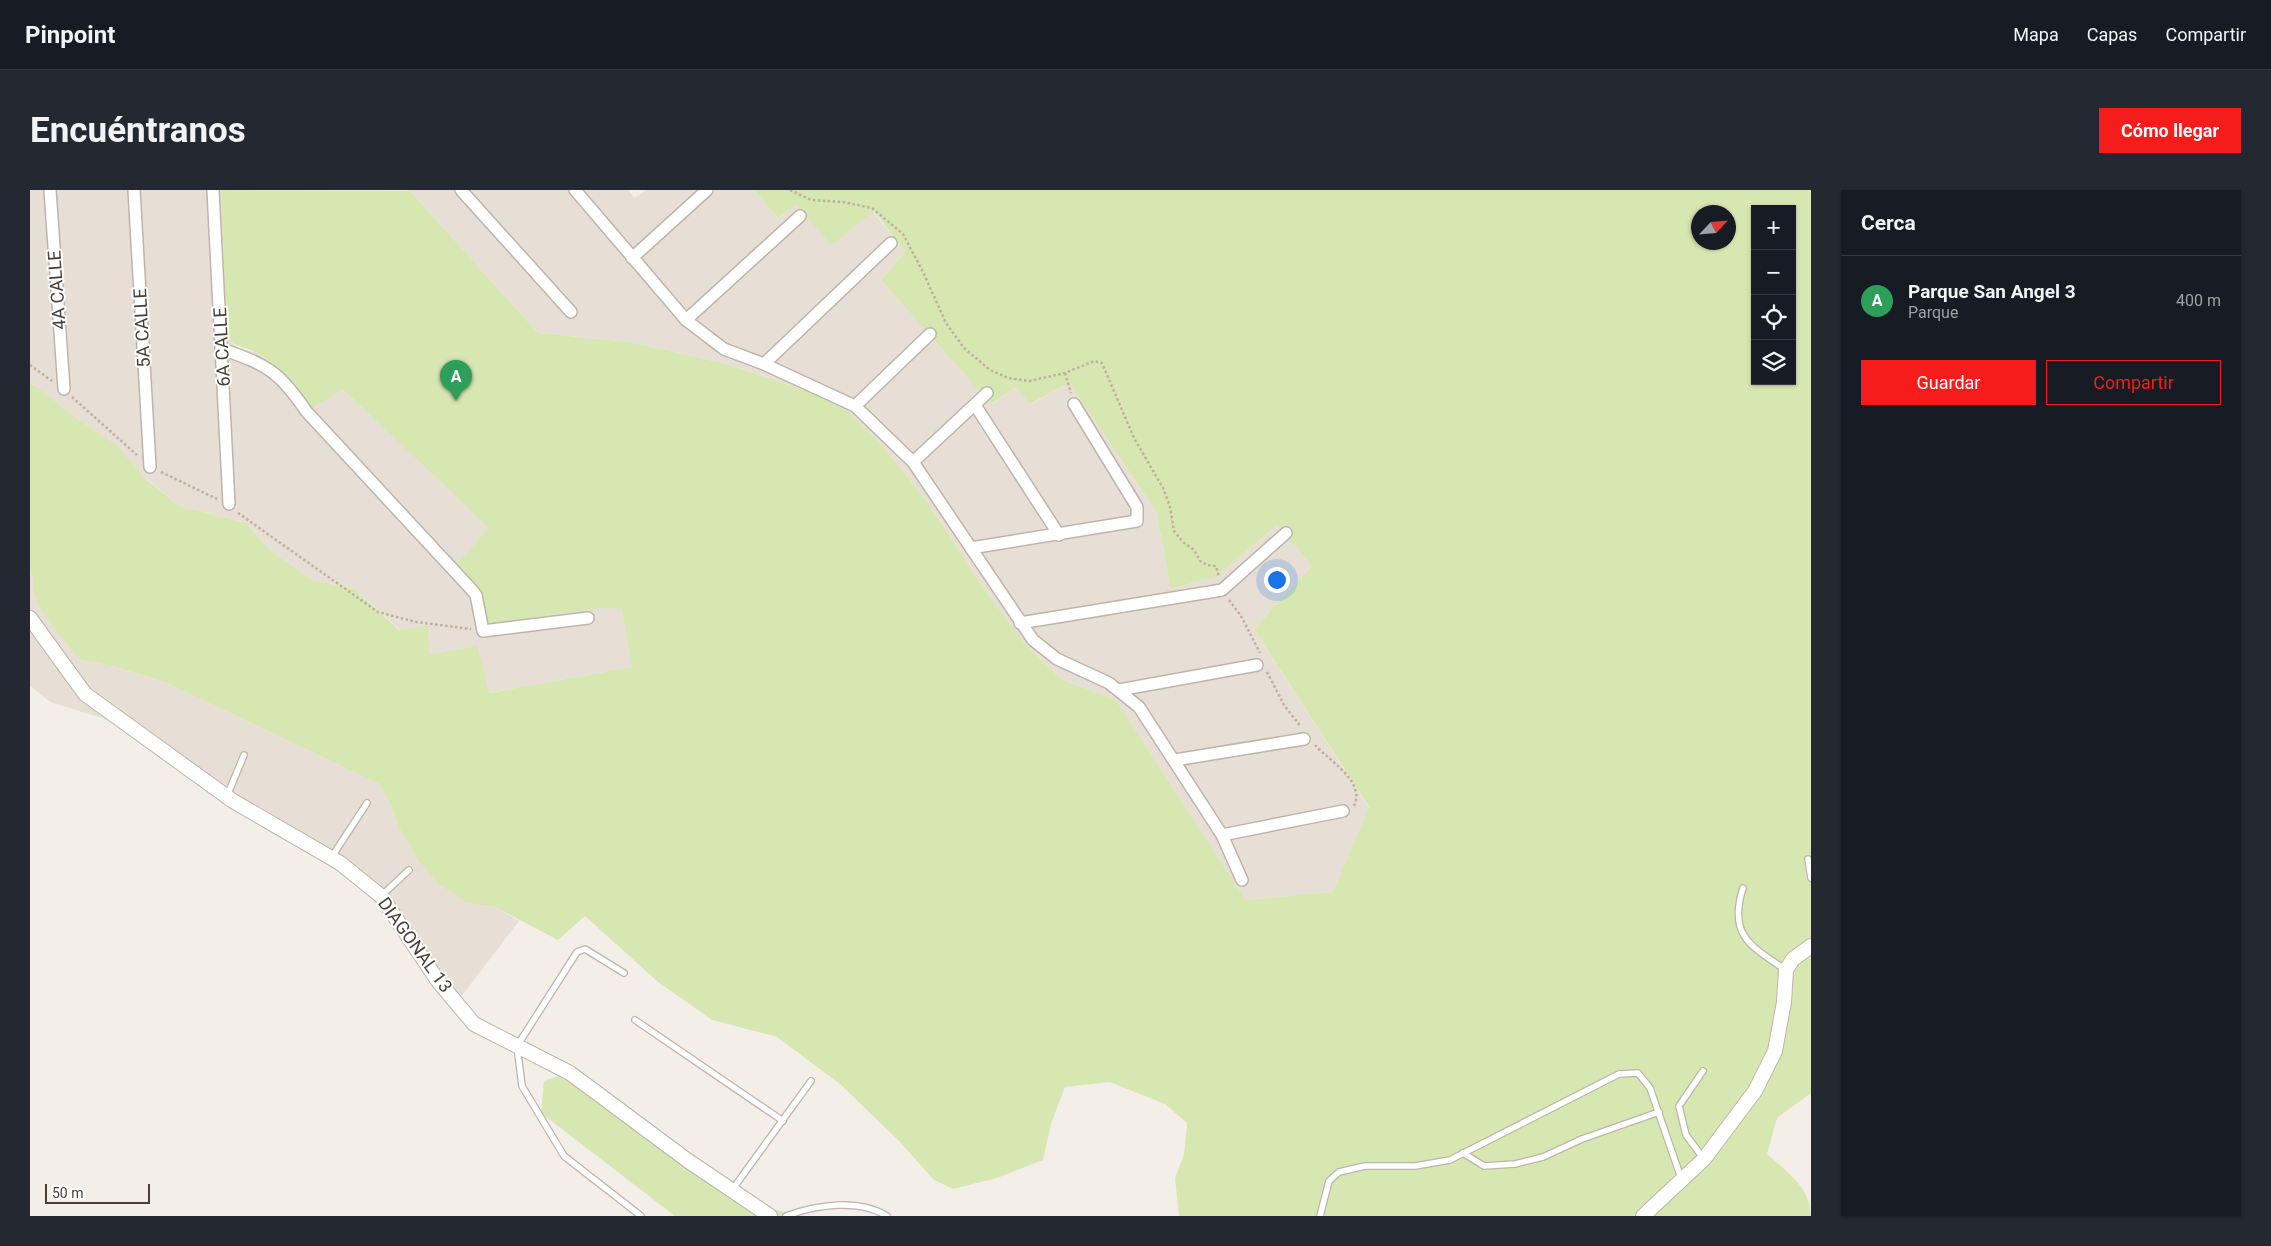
<!DOCTYPE html>
<html lang="es">
<head>
<meta charset="utf-8">
<style>
  :root { --surface:#171b24; --page:#242831; --text:#f1f3f6; --muted:#9ea1a6; --line:#363941; --accent:#f61c1c }
  body { margin:0; font-family:Roboto,sans-serif; background:var(--page); color:var(--text) }
  .controls { position:absolute; right:15px; top:15px; display:grid; overflow:hidden; border-radius:0px; box-shadow:0 1px 4px #0004 }
  .controls button { width:45px; height:45px; display:grid; place-items:center; padding:0; border:0; border-bottom:1px solid var(--line); background:var(--surface); color:var(--text); font:25px sans-serif }
  .compass { position:absolute; left:1661px; top:15px; width:45px; height:45px; border-radius:50%; background:var(--surface); box-shadow:0 1px 4px #0004; rotate:64deg }
  .scale { position:absolute; left:15px; bottom:12px; width:105px; box-sizing:border-box; padding-left:5px; border:2px solid #473e36; border-top:0; font-size:14px; line-height:18px; white-space:nowrap; color:#473e36; -webkit-text-stroke:4px #fff; paint-order:stroke }
  .you { position:absolute; left:1246px; top:389px; width:18px; height:18px; margin:-12px; border:4px solid #fff; border-radius:50%; background:#1a73e8; box-shadow:0 0 0 8px #1a73e833 }
  .badge { display:grid; place-items:center; width:32px; height:32px; border-radius:50%; background:var(--accent); color:#fff; font-size:16px; font-weight:700 }
  .pin { position:absolute; translate:-50% -41px; filter:drop-shadow(0 1px 2px #0008) }
  .pin::after { content:''; position:absolute; top:26px; width:18px; height:15px; background:inherit; clip-path:polygon(0 0,100% 0,50% 100%) }
  .list { margin:0; padding:0; list-style:none }
  h2 { display:flex; justify-content:space-between; align-items:center; height:65px; margin:0; padding:0 20px; font-size:21px }
  h2 small { font-size:16px; font-weight:400; color:var(--muted) }
  .list li { display:grid; grid-template-columns:32px 1fr auto; gap:15px; align-items:center; box-sizing:border-box; height:90px; padding:0 20px; border-top:1px solid var(--line) }
  .list b { display:block; font-size:19px; white-space:nowrap }
  .list p { margin:0; font-size:16px; white-space:nowrap; color:var(--muted) }
  .list em { font-size:16px; font-style:normal; color:var(--muted) }
  .actions { display:flex; gap:10px; padding:15px 20px }
  .actions a { flex:1; padding:11px 0; border:1px solid var(--accent); border-radius:0px; text-align:center; font-size:18px; color:var(--accent) }
  .actions .main { background:var(--accent); color:#fff }
  .icon { flex:none; width:28px; height:28px; fill:none; stroke:currentColor; stroke-width:2; stroke-linecap:round; stroke-linejoin:round }
  .map { position:relative; flex:none; width:1781px; height:1026px; overflow:hidden; border-radius:0px }
  header { display:flex; align-items:center; gap:30px; box-sizing:border-box; height:70px; padding:0 25px; background:var(--surface); border-bottom:1px solid var(--line) }
  header strong { font-size:24px }
  nav { display:flex; gap:28px; margin-inline-start:auto; font-size:18px }
  .intro { display:flex; align-items:center; justify-content:space-between; box-sizing:border-box; height:120px; padding:0 30px }
  h1 { margin:0; font-size:35px }
  .button { padding:12px 22px; border-radius:0px; background:var(--accent); color:#fff; font-size:18px; font-weight:700 }
  main { display:flex; gap:30px; padding:0 30px }
  aside { flex:1; background:var(--surface); border-radius:0px; box-shadow:0 1px 4px #0004 }
  .map>svg:first-child { display:block }
  .residential { fill:#e7dfd6 }
  .green { fill:#d7e7b1; fill-rule:evenodd }
  .lines { fill:none; stroke-linecap:round; stroke-linejoin:round }
  .service-casing { stroke:#bfb4aa; stroke-width:8 }
  .minor-casing { stroke:#bfb4aa; stroke-width:14 }
  .tertiary-casing { stroke:#bfb4aa; stroke-width:16 }
  .path { stroke:#c0ae9c; stroke-width:2.5; stroke-dasharray:2.5 2.5; stroke-linecap:butt }
  .service { stroke:#fff; stroke-width:5.5 }
  .minor { stroke:#fff; stroke-width:11 }
  .tertiary { stroke:#fff; stroke-width:14 }
  .labels { text-anchor:middle; stroke-width:4; stroke-linejoin:round; paint-order:stroke }
  .street-label { font-size:18px; fill:#473e36; stroke:#fff }
</style>
</head>
<body>
<header>
<strong>Pinpoint</strong>
<nav><a>Mapa</a><a>Capas</a><a>Compartir</a></nav>
</header>
<div class="intro"><h1>Encuéntranos</h1><a class="button">Cómo llegar</a></div>
<main>
<div class="map">
<svg width="1781" height="1026" viewBox="0 0 1781 1026">
  <rect width="100%" height="100%" fill="#f4eee8"/>
  <!-- residential -->
  <g class="residential">
    <path d="M0,0H191L197,150L208,158L224,162L254,182L282,217L305,203L312,200L318,204L460,338L570,418L593,419L602,477L458,503L399,465L324,399L282,390L240,360L216,333L149,316L6,196L0,193Z"/>
    <path d="M375,0H598L605,8L616,0H724L748,28L767,15L843,21L875,62L851,90L962,214L986,197L1001,214L1039,193L1126,321L1141,399L1187,386L1247,335L1282,376L1224,439L1339,618L1303,702L1216,710L1086,510L1031,489L995,454L953,397L900,316L852,255L818,221L777,201L697,174L599,152L508,143L380,1Z"/>
    <path d="M0,379L5,386L4,401L50,470L83,476L137,493L349,594L360,613L368,635L438,713L465,717L489,731L427,812L367,728L349,716L318,686L234,634L98,536L20,512L0,496Z"/>
  </g>
  <!-- green -->
  <g class="green">
    <path d="M191,0L380,1L508,143L599,152L697,174L777,201L818,221L852,255L900,316L953,397L995,454L1031,489L1086,510L1216,710L1303,702L1339,617L1224,439L1282,376L1247,335L1187,386L1141,399L1126,321L1039,193L1000,214L986,197L961,214L851,90L875,62L844,21L801,55L767,15L748,28L724,0H1781V903L1747,928L1737,964C1756,981 1781,998 1781,1026H1149L1145,988L1154,964L1157,933L1135,914L1080,892L1035,897L1021,934L1013,970L967,988L923,999L904,990L869,951L810,894L747,847L682,830L628,792L555,726L528,750L465,717L438,713L410,695L388,670L368,635L360,613L349,594L137,493L83,476L50,470C37,453 8,423 4,401C2,392 6,388 0,379V193L6,196L49,231L85,254L117,290L149,316L216,333L240,360L282,390L324,399L369,440L398,436L399,465L447,456L459,503L602,477L592,419L570,418L457,434L425,376L459,338L318,204L312,200L282,218C266,195 251,176 226,163C216,157 207,157 197,150ZM1725,19H1762V191H1725ZM1668,22H1698V52H1668Z"/>
    <path d="M538,883L697,995L743,1019L770,1026H645L511,923L514,891Z"/>
  </g>
  <g class="lines">
    <defs>
      <g id="service">
        <path d="M197,606L214,565"/>
        <path d="M301,668L337,613"/>
        <path d="M1778,669L1781,688"/>
        <path d="M1713,698C1698,745 1720,756 1756,780"/>
        <path d="M351,706L379,680"/>
        <path d="M594,783L555,759L547,762L487,856L492,896L534,966L611,1026"/>
        <path d="M605,830L753,931"/>
        <path d="M1673,881L1649,916L1656,945L1674,969"/>
        <path d="M1433,963L1454,976L1485,974L1513,967L1552,949L1629,922"/>
        <path d="M702,1000L781,891"/>
        <path d="M756,1026C786,1015 828,1008 857,1026"/>
        <path d="M1290,1026L1299,991L1309,982L1335,976H1385L1420,970L1589,884L1608,883L1620,898L1651,988"/>
      </g>
      <g id="minor">
        <path d="M20,0L34,199"/>
        <path d="M104,0L120,277"/>
        <path d="M183,0L199,314"/>
        <path d="M431,0L541,122"/>
        <path d="M545,0L656,130L694,159L734,174L825,216L883,272L1003,450L1027,469L1079,493L1109,517L1192,645L1212,690"/>
        <path d="M602,68L677,0"/>
        <path d="M656,130L770,26"/>
        <path d="M192,159C237,175 249,181 276,221L441,399L446,405L453,441L558,428"/>
        <path d="M734,174L861,53"/>
        <path d="M945,215L1029,345"/>
        <path d="M825,216L900,144"/>
        <path d="M883,272L957,203"/>
        <path d="M941,358L1107,331V317L1044,214"/>
        <path d="M990,433L1192,400L1256,343"/>
        <path d="M1089,500L1227,475"/>
        <path d="M1145,570L1274,549"/>
        <path d="M1192,645L1313,621"/>
      </g>
      <g id="tertiary">
        <path d="M0,428L55,504L203,611L310,673L351,706L408,791L444,834L540,883L657,970L740,1026"/>
        <path d="M1613,1026L1674,969L1725,901L1745,861L1754,812L1756,780L1763,769L1781,756"/>
      </g>
    </defs>
    <!-- service casing -->
    <use href="#service" class="service-casing"/>
    <!-- minor casing -->
    <use href="#minor" class="minor-casing"/>
    <!-- tertiary casing -->
    <use href="#tertiary" class="tertiary-casing"/>
    <!-- path -->
    <g class="path">
      <path d="M760,0L781,10L813,12L842,18L873,44L893,82L916,133L934,158L960,180L978,188L999,191L1035,183L1064,171L1072,173L1104,248L1133,298L1140,317L1144,341L1153,352L1164,360L1170,371L1177,375L1186,376L1189,387"/>
      <path d="M0,175L22,191"/>
      <path d="M1035,183L1041,203"/>
      <path d="M42,207L107,265"/>
      <path d="M131,282L187,309"/>
      <path d="M208,323L348,422L386,432L441,439"/>
      <path d="M1199,410L1211,426L1230,463"/>
      <path d="M1237,482L1254,515L1271,537"/>
      <path d="M1285,555C1298,570 1336,591 1324,616"/>
    </g>
    <!-- service -->
    <use href="#service" class="service"/>
    <!-- minor -->
    <use href="#minor" class="minor"/>
    <!-- tertiary -->
    <use href="#tertiary" class="tertiary"/>
  </g>
  <g class="labels">
    <!-- street labels -->
    <g class="street-label">
      <text transform="translate(27 100) rotate(-94)" y="6">4A CALLE</text>
      <text transform="translate(112 138) rotate(-93)" y="6">5A CALLE</text>
      <text transform="translate(192 157) rotate(-93)" y="6">6A CALLE</text>
      <text transform="translate(385 755) rotate(54)" y="6">DIAGONAL 13</text>
    </g>
  </g>
</svg>
<div class="controls">
<button>+</button>
<button>−</button>
<button><svg class="icon" aria-label="locate" viewBox="0 0 24 24"><circle cx="12" cy="12" r="6"/><path d="M12 2v4M12 18v4M2 12h4M18 12h4"/></svg></button>
<button><svg class="icon" aria-label="layers" viewBox="0 0 24 24"><path d="M12 4l9 5-9 5-9-5zM3 14l9 5 9-5"/></svg></button>
</div>
<svg class="compass" viewBox="-18 -18 36 36"><path d="M0-13l5 13h-10z" fill="#e53935"/><path d="M0 13l5-13h-10z" fill="#9ea1a6"/></svg>
<div class="scale">50 m</div>
<div class="you"></div>
<div class="pin badge" style="left:426px;top:211px;background:#2e9e5b">A</div>
</div>
<aside>
<h2>Cerca<small></small></h2>
<ul class="list">
<li><span class="badge" style="background:#2e9e5b">A</span><div><b>Parque San Angel 3</b><p>Parque</p></div><em>400 m</em></li>
</ul>
<div class="actions"><a class="main">Guardar</a><a>Compartir</a></div>
</aside>
</main>
</body>
</html>
